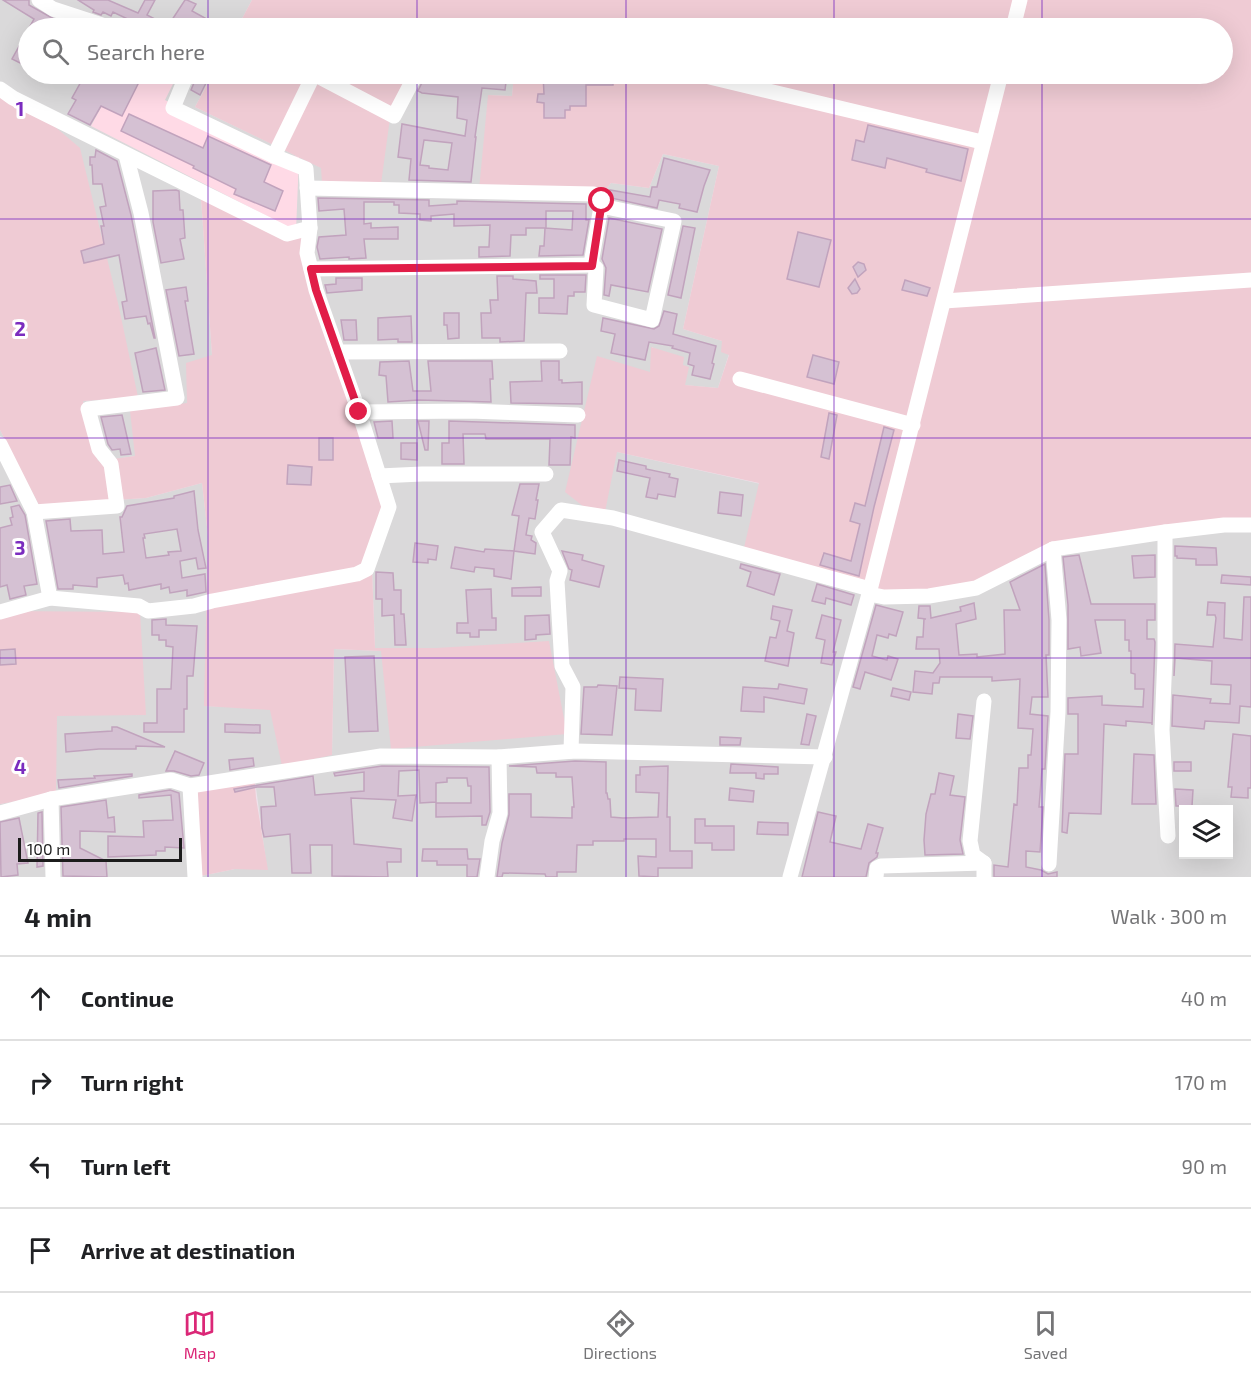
<!DOCTYPE html>
<html lang="en">
<head>
<meta charset="utf-8">
<style>
  :root { --surface:#fff; --page:#f6f6f6; --text:#202124; --muted:#757577; --line:#e0e0e0; --accent:#db2777 }
  body { margin:0; font-family:"Exo 2",sans-serif; background:var(--page); color:var(--text) }
  .controls { position:absolute; right:18px; bottom:18px; display:grid; overflow:hidden; border-radius:0px; box-shadow:0 6px 24px #0002 }
  .controls button { width:54px; height:54px; display:grid; place-items:center; padding:0; border:0; border-bottom:2px solid var(--line); background:var(--surface); color:var(--text); font:30px sans-serif }
  .scale { position:absolute; left:18px; bottom:15px; width:164px; box-sizing:border-box; padding-left:6px; border:3px solid #1c1c1c; border-top:0; font-size:16px; line-height:21px; white-space:nowrap; color:#1c1c1c; -webkit-text-stroke:4px #fff; paint-order:stroke }
  .stop { position:absolute; width:18px; height:18px; margin:-14px; border:4px solid #e11d48; border-radius:50%; background:#fff }
  .stop.end { background:#e11d48; border-color:#fff; box-shadow:0 2px 6px #0008 }
  .list { margin:0; padding:0; list-style:none }
  h2 { display:flex; justify-content:space-between; align-items:center; height:78px; margin:0; padding:0 24px; font-size:26px }
  h2 small { font-size:20px; font-weight:400; color:var(--muted) }
  .list li { display:grid; grid-template-columns:39px 1fr auto; gap:18px; align-items:center; box-sizing:border-box; height:84px; padding:0 24px; border-top:2px solid var(--line) }
  .list b { display:block; font-size:22px; white-space:nowrap }
  .list em { font-size:20px; font-style:normal; color:var(--muted) }
  .icon { flex:none; width:33px; height:33px; fill:none; stroke:currentColor; stroke-width:2; stroke-linecap:round; stroke-linejoin:round }
  .map { position:relative; flex:none; width:1251px; height:877px; overflow:hidden }
  .search { position:absolute; background:var(--surface); box-shadow:0 6px 24px #0002; left:18px; right:18px; top:18px; height:66px; display:flex; align-items:center; gap:15px; box-sizing:border-box; padding:0 21px; border-radius:33px; color:var(--muted); font-size:22px }
  .sheet { height:414px; background:var(--surface) }
  nav { display:flex; justify-content:space-around; align-items:center; box-sizing:border-box; height:84px; border-top:2px solid var(--line); background:var(--surface); font-size:16px; color:var(--muted) }
  nav a { display:grid; justify-items:center; gap:3px }
  nav .on { color:var(--accent) }
  .map>svg:first-child { display:block }
  .residential { fill:#dad9da; fill-rule:evenodd }
  .education { fill:#ffdae6 }
  .farmland { fill:#efcbd4 }
  .building { fill:#d5c1d3; stroke:#c1a3bd; stroke-width:1.5; fill-rule:evenodd }
  .lines { fill:none; stroke-linecap:round; stroke-linejoin:round }
  .minor { stroke:#fff; stroke-width:15 }
  .route { stroke:#e11d48; stroke-width:8 }
  .grid { fill:none; stroke:#7b2cbf; stroke-width:1.5; stroke-opacity:0.55 }
  .grid-label { font-size:20px; text-anchor:middle; font-weight:bold; fill:#7b2cbf; stroke:#fff; stroke-width:6; stroke-linejoin:round; paint-order:stroke }
</style>
</head>
<body>
<div class="map">
<svg width="1251" height="877" viewBox="0 0 1251 877">
  <rect width="100%" height="100%" fill="#eee1ea"/>
  <!-- residential -->
  <path class="residential" d="M0,0H252L237,28H28V74H213L195,107L322,168V183L390,118L417,74H514L512,96L488,95L537,190L607,188L611,183L649,188L663,154L719,166L683,329L722,341L729,354L718,388L684,385L683,365L652,347L651,372L617,452L1053,549L1251,525V877H0V804L56,793V715H145L0,611V430L40,505L146,498L202,483L208,536L205,706L270,709L332,755L334,649L381,651L436,648H375L372,569L200,184L212,355L187,403L135,456L98,462L83,401L138,397L0,86ZM254,773L267,869H235L201,876ZM1184,810H1228V854H1184Z"/>
  <!-- education -->
  <path class="education" d="M119,74H178L165,100L259,148L299,157L296,231L91,126Z"/>
  <!-- farmland -->
  <g class="farmland">
    <path d="M252,0H1251V525L1085,546L976,588L884,597L743,552L759,483L617,452L605,512L584,507L565,492L597,356L650,372L651,347L684,357L683,365L689,367L685,385L718,388L729,355L721,352L722,341L683,329L719,166L663,154L649,188L611,183L607,188L479,190L488,95L512,96L514,74H1222V28H237Z"/>
    <path d="M213,74H417L390,118L381,184L322,183L321,168L195,107Z"/>
    <path d="M0,86H7L80,148L118,303L138,397L83,401L98,461L135,456L130,411L187,403L186,363L212,355L200,184L302,236L394,505L372,569L375,648H436L549,641L567,734L391,749L381,651L334,649L332,755L282,766L270,710L204,706L208,536L202,483L146,498L39,505L0,430Z"/>
    <path d="M0,611L140,612L146,715L57,716L56,794L0,804Z"/>
    <path d="M254,773L256,798L268,870L235,869L201,876L195,788Z"/>
  </g>
  <!-- building -->
  <g class="building">
    <path d="M3,0H29V5L70,28H29L34,19Z"/>
    <path d="M78,0H108L138,13L145,0H155L147,15L168,26L185,0H187L196,4L192,11L223,28H130L134,22L113,12L111,16L103,12L101,15L93,12L94,10Z"/>
    <path d="M28,30V57L24,65L12,59Z"/>
    <path d="M92,74H143L122,116L101,106L90,125L68,114L76,100L72,98L82,80L87,83Z"/>
    <path d="M426,74H457L488,77V74H507L505,90L482,88L475,137H476L471,182L409,180L411,159L398,157L402,124L465,136L467,120L457,118L458,97L422,93L418,91ZM424,140L452,143L448,170L429,168V166L420,165Z"/>
    <path d="M543,74H613V85H586V106H570V110H565V118H544V103L537,102L538,94H544Z"/>
    <path d="M196,78L206,83L200,95L191,90Z"/>
    <path d="M129,114L203,148L208,136L271,165L264,182L283,191L275,211L234,194L236,189L193,168L194,166L121,131Z"/>
    <path d="M868,125L968,149L961,181L926,172L927,169L887,158L885,168L852,160L856,140L864,142Z"/>
    <path d="M96,150L117,161L131,215L155,338H154L150,323L148,324L146,316L125,319L122,302L127,301L119,255L84,263L81,251L104,244L101,226H104L100,207L106,206L102,184H93L92,165H90V157H95Z"/>
    <path d="M664,158L710,170L704,186L697,212L679,208L680,204L659,200L657,208L611,198L610,190L650,197L652,187H657Z"/>
    <path d="M176,190L179,191L180,210H183L185,238L180,239L184,259L161,263L153,222V191Z"/>
    <path d="M318,198L429,200V206L457,204V201L586,204V220H589L583,255L539,256L540,246H544L545,228L572,230L573,211H546V228H526V235H511L510,256L479,257V247H489L490,225L454,226V214L431,216V221L420,220V214L399,213V205H394V202H364V224L371,223V228L398,227V239H364L366,258L349,259V257L320,259L317,247L319,237L346,235L344,209L319,211Z"/>
    <path d="M609,218L662,229L648,292L611,285L609,296L604,295L606,268L602,259Z"/>
    <path d="M683,226L695,228L681,298L668,295Z"/>
    <path d="M798,232L831,240L819,287L787,279Z"/>
    <path d="M858,262L864,264L866,270L858,277L853,267Z"/>
    <path d="M540,275H586L585,292H574V296H568L567,314L539,313V298H554V279H540Z"/>
    <path d="M497,276H513V279L536,281L537,293H526L524,341L500,342V338H482L481,313H491L490,300H498Z"/>
    <path d="M336,278H362V290L327,293L325,285L336,284Z"/>
    <path d="M855,279L860,289L857,293L852,294L848,288Z"/>
    <path d="M905,280L930,288L927,296L902,290Z"/>
    <path d="M186,287L188,301H185L194,354L179,356L166,290Z"/>
    <path d="M664,311L677,314L673,334L716,346L712,363L714,364L710,379L692,375L694,366L688,364L690,353L672,348L673,346L649,342L645,360L611,353L615,334L601,331L603,318L654,329L659,326Z"/>
    <path d="M444,313H459V338L448,339L447,325H444Z"/>
    <path d="M411,316L412,342H398V339L378,340V318Z"/>
    <path d="M341,320H356L357,340H344Z"/>
    <path d="M156,348L165,390L143,392L135,353Z"/>
    <path d="M813,355L839,362L834,384L807,377Z"/>
    <path d="M409,361L413,391H431L428,361H492L493,379H490L491,402L419,400L388,402L386,376L379,375L380,362Z"/>
    <path d="M541,361H559V380H562V383L582,382V404L511,403L510,382L542,381Z"/>
    <path d="M829,413L837,415L829,459L821,457Z"/>
    <path d="M122,415L131,454L121,455L120,449L112,450L108,444L101,417Z"/>
    <path d="M392,421L393,438H378L374,422Z"/>
    <path d="M418,421H429L428,450H425Z"/>
    <path d="M449,421L575,425V438L571,437L570,465H549L550,439H486L485,434H463L464,464H442V443H449Z"/>
    <path d="M884,427L894,430L874,507L859,576L820,565L824,553L851,561L860,524L850,521L855,503L865,506Z"/>
    <rect x="319" y="438" width="14" height="22"/>
    <path d="M401,443H417V460L401,459Z"/>
    <path d="M619,460L646,466V469L670,474L669,477L678,479L675,497L658,494L657,499L646,497L650,478L617,471Z"/>
    <path d="M288,465L312,467L311,485L287,484Z"/>
    <path d="M520,484H539L536,500H538L535,519L529,518L526,535L532,536L531,540L536,543L535,554L514,551L519,516L512,515Z"/>
    <path d="M10,485L17,501L0,504V487Z"/>
    <path d="M194,491L198,530L206,568L198,569L196,558L180,561L182,578L205,574L206,592L187,596V590L170,593L169,587L161,589V584L129,590L128,583L125,584L123,575L97,578V587L73,585V589H58L46,521L70,519L71,531L102,530L103,554L124,552L120,517H122L127,506L174,498V496ZM177,529L181,551L168,552L169,555L146,558L143,538H145L144,534Z"/>
    <path d="M720,492L743,495L741,516L718,513Z"/>
    <path d="M19,505L25,515L37,584L24,586L26,595L10,599L7,585L0,587V528L12,525L10,518L13,517L11,507Z"/>
    <path d="M415,543L438,546L436,560L428,559V563L413,562Z"/>
    <path d="M1175,546L1216,548L1217,565H1196V559L1177,558V556H1175Z"/>
    <path d="M455,547L484,552L485,549L514,551L511,579L494,576V569L475,567L474,572L451,568Z"/>
    <path d="M562,551L583,555L582,560L604,566L599,587L570,580L572,570L569,569Z"/>
    <path d="M1079,555L1091,604H1155V620H1147V639H1154L1155,642L1152,725V723L1126,721V726L1104,724L1101,814L1069,813L1067,833L1062,832L1065,754H1078V714H1068V698L1102,696V705L1143,707L1144,689H1135V674L1131,673V651H1129V640H1125V620H1095L1101,653L1081,656L1080,647L1068,649V605L1063,557Z"/>
    <path d="M1155,555V577L1134,578L1132,556Z"/>
    <path d="M741,564L780,574L774,595L747,586L751,572L740,568Z"/>
    <path d="M1045,564L1049,620V655H1046L1048,697H1032L1030,714L1048,716L1045,769H1042L1039,807H1043L1040,852L1026,851V867L1041,870L1048,874L1057,872V877H994V865L1008,867L1014,804L1017,805L1019,768H1028V755H1031L1033,729L1018,728L1020,679L992,681V677H940L939,683H933L932,694L913,692L915,671L933,673L940,663L939,649H916L917,637H923L924,619H926L918,618L919,606H930L931,618L961,611L960,607L974,603L976,619L956,624L959,655L977,654V657L1005,654L1004,610H1020L1010,582Z"/>
    <path d="M376,572L393,573L394,590H401V614H404L406,645H395L394,615L382,616V599H376Z"/>
    <path d="M1222,575L1251,577V585L1221,583Z"/>
    <path d="M817,584L854,595L851,605L826,598L825,604L812,601Z"/>
    <path d="M541,587V596H512V588Z"/>
    <path d="M491,589L492,618H496V630H479V637H470V633H457V623H468L466,590Z"/>
    <path d="M1244,597H1251V707L1240,706L1239,723L1205,721L1204,729L1172,726L1173,695L1211,699L1210,703L1230,704L1231,685L1211,684L1212,661L1175,658L1174,676L1175,644L1213,647L1216,618L1215,615H1207L1208,602L1225,603L1224,638L1242,640Z"/>
    <path d="M876,605L903,612L896,636L889,634L888,638L877,635L872,656L887,660L888,656L898,659L891,680L865,672L860,689L853,687Z"/>
    <path d="M773,606L792,610L787,631L794,633L788,666L765,661L770,637L776,638L780,621L771,619Z"/>
    <path d="M549,615L550,634L536,635V639L525,640V616Z"/>
    <path d="M822,615L841,620L833,652H836L832,665L821,663L825,640L816,638Z"/>
    <path d="M166,619V625L197,626L193,676H187V709H184V732H144V723H157V689H171L173,647L166,646V640H159V635H152V620Z"/>
    <path d="M15,649L16,664L0,665V650Z"/>
    <path d="M374,656L378,731L349,732L345,657Z"/>
    <path d="M620,677L663,679L661,711L635,710L636,689L619,688Z"/>
    <path d="M779,684L807,689L804,704L764,697V712L741,711L743,687L778,689Z"/>
    <path d="M598,685L617,686L612,735L581,734L584,687H597Z"/>
    <path d="M893,688L911,692L909,700L891,696Z"/>
    <path d="M807,714L816,716L809,745L801,744Z"/>
    <path d="M958,714L973,716L970,739L956,738Z"/>
    <path d="M225,724L260,725V733L225,732Z"/>
    <path d="M112,727H117L165,747L136,746V749H99L66,752L65,734L112,731Z"/>
    <path d="M1233,734L1251,736V788H1248V798L1231,797L1232,787H1228Z"/>
    <path d="M720,737L741,738L740,745H720Z"/>
    <path d="M175,751L204,763L199,775L191,776L174,771H166Z"/>
    <path d="M1134,754L1154,755L1156,804H1132Z"/>
    <path d="M253,758L254,766L230,770L229,760Z"/>
    <path d="M575,761L606,762V793H607L608,799H610L611,817L623,818L658,817L659,793L636,792V775H640V767L668,766L667,817H670V851H692V868H658V877L639,876L638,856L656,857V839H624V841H593V845H577L576,872H557V877H546L545,874L503,873L502,877H497L502,843L509,815V794H531V817L572,818V807H574L572,777H556V773H537L536,767L509,766Z"/>
    <rect x="1174" y="762" width="17" height="9"/>
    <path d="M731,764L778,767V774H764V779L756,778V773H730Z"/>
    <path d="M382,766L489,767L490,812L486,825H482V816L436,817V803H471V786H468L467,778H447V782L436,783V802L420,803L419,770L399,771L398,796L416,795L412,821L393,818L396,800L351,798L354,844L401,849V862H387L388,877L332,876V845H310L311,873H292L290,834L264,837L262,828L261,807L276,806L274,787H257L235,792L234,789L313,776L315,795L364,791V772L335,776L334,773Z"/>
    <path d="M939,773L954,776L950,795L965,797L960,840L963,854L925,855L924,840L926,814L931,794H935Z"/>
    <path d="M132,774V776L59,788L58,780L95,778L94,776Z"/>
    <path d="M730,788L754,791L753,802L729,800Z"/>
    <path d="M1175,789L1193,790L1192,806H1176Z"/>
    <path d="M170,790L179,793L184,848L165,847V851H156V855L108,857V836L144,837L143,821L173,820L171,795L139,798V795Z"/>
    <path d="M106,800L108,818L114,817L115,832L80,831V848L106,861L107,877L63,876L61,807Z"/>
    <path d="M42,812L43,866L37,867L38,813Z"/>
    <path d="M818,812L836,816L830,842L861,849L868,824L883,828L876,853H878L877,857L869,863L866,877H802Z"/>
    <path d="M19,818L28,863L17,864L18,875L1,877L0,822Z"/>
    <path d="M695,819H705V826H734V850H712V843H695Z"/>
    <path d="M758,822L788,823V835L757,834Z"/>
    <path d="M423,849H467L468,859H480L477,877H467V865H437V861H422Z"/>
  </g>
  <g class="lines">
    <!-- minor -->
    <g class="minor">
      <path d="M39,0L53,9L111,28"/>
      <path d="M1013,28L1020,0"/>
      <path d="M697,74L982,142"/>
      <path d="M0,89L13,98L287,234L310,228"/>
      <path d="M274,156L314,74L394,116L416,74"/>
      <path d="M307,188L594,194L602,201L592,258V265L596,268L594,305L652,320L674,221L601,206"/>
      <path d="M311,269L592,265"/>
      <path d="M944,301L1251,280"/>
      <path d="M338,352L560,351"/>
      <path d="M740,379L913,425"/>
      <path d="M359,412L470,411L578,415"/>
      <path d="M0,444L34,512L50,598"/>
      <path d="M379,476L422,474H546"/>
      <path d="M34,512L117,506L111,464L99,449L88,409L177,398L141,213L126,155"/>
      <path d="M1165,532V656L1162,730L1168,836"/>
      <path d="M869,594L884,597L929,596L976,588L1053,549L1165,532L1224,525H1251"/>
      <path d="M0,612L50,598L139,606L148,611L194,606L212,601L357,574L367,569L389,507L359,412L316,290L307,253L310,228L306,169L274,156L173,108L187,74"/>
      <path d="M984,701L970,841L973,855L984,863V877"/>
      <path d="M571,751L573,687L562,666L557,581L560,571L542,532L561,510L613,518L870,589"/>
      <path d="M190,786L195,877"/>
      <path d="M51,799L53,877"/>
      <path d="M0,813L51,799L171,780L190,786L381,756L499,757L575,751L825,757"/>
      <path d="M1049,864L1058,712L1059,620L1053,549"/>
      <path d="M487,877L492,841L500,813L499,757"/>
      <path d="M790,877L869,594L1001,74"/>
      <path d="M876,877L877,868L881,866L984,863"/>
    </g>
  </g>
  <g class="lines">
    <!-- route -->
    <path class="route" d="M359,412L316,290L311,269L592,266L602,201"/>
  </g>
  <!-- grid -->
  <path class="grid" d="M208,0V28M417,0V28M626,0V28M834,0V28M1042,0V28M208,74V877M417,74V877M626,74V877M834,74V877M1042,74V877M0,219H1251M0,438H1251M0,658H1251"/>
  <g class="grid-label">
    <text x="20" y="116">1</text>
    <text x="20" y="336">2</text>
    <text x="20" y="555">3</text>
    <text x="20" y="774">4</text>
  </g>
</svg>
<div class="controls">
<button><svg class="icon" aria-label="layers" viewBox="0 0 24 24"><path d="M12 4l9 5-9 5-9-5zM3 14l9 5 9-5"/></svg></button>
</div>
<div class="scale">100 m</div>
<div class="stop" style="left:602px;top:201px"></div>
<div class="stop end" style="left:359px;top:412px"></div>
<div class="search"><svg class="icon" aria-label="search" viewBox="0 0 24 24"><circle cx="10" cy="10" r="6"/><path d="M15 15l6 6"/></svg>Search here</div>
</div>
<section class="sheet">
<h2>4 min<small>Walk · 300 m</small></h2>
<ul class="list">
<li><svg class="icon" aria-label="ahead" viewBox="0 0 24 24"><path d="M12 20V5M6 11l6-6 6 6"/></svg><div><b>Continue</b></div><em>40 m</em></li>
<li><svg class="icon" aria-label="right" viewBox="0 0 24 24"><path d="M7 20v-9h11M14 6l5 5-5 5"/></svg><div><b>Turn right</b></div><em>170 m</em></li>
<li><svg class="icon" aria-label="left" viewBox="0 0 24 24"><path d="M17 20v-9H6M10 6l-5 5 5 5"/></svg><div><b>Turn left</b></div><em>90 m</em></li>
<li><svg class="icon" aria-label="arrive" viewBox="0 0 24 24"><path d="M6 21V4h12l-3 4 3 4H6"/></svg><div><b>Arrive at destination</b></div></li>
</ul>
</section>
<nav>
<a class="on"><svg class="icon" aria-label="map" viewBox="0 0 24 24"><path d="M3 6l6-2 6 2 6-2v14l-6 2-6-2-6 2zM9 4v14M15 6v14"/></svg>Map</a>
<a><svg class="icon" aria-label="directions" viewBox="0 0 24 24"><path d="M12 3l9 9-9 9-9-9zM9 14v-3h6M13 9l2 2-2 2"/></svg>Directions</a>
<a><svg class="icon" aria-label="saved" viewBox="0 0 24 24"><path d="M7 4h10v16l-5-4-5 4z"/></svg>Saved</a>
</nav>
</body>
</html>
